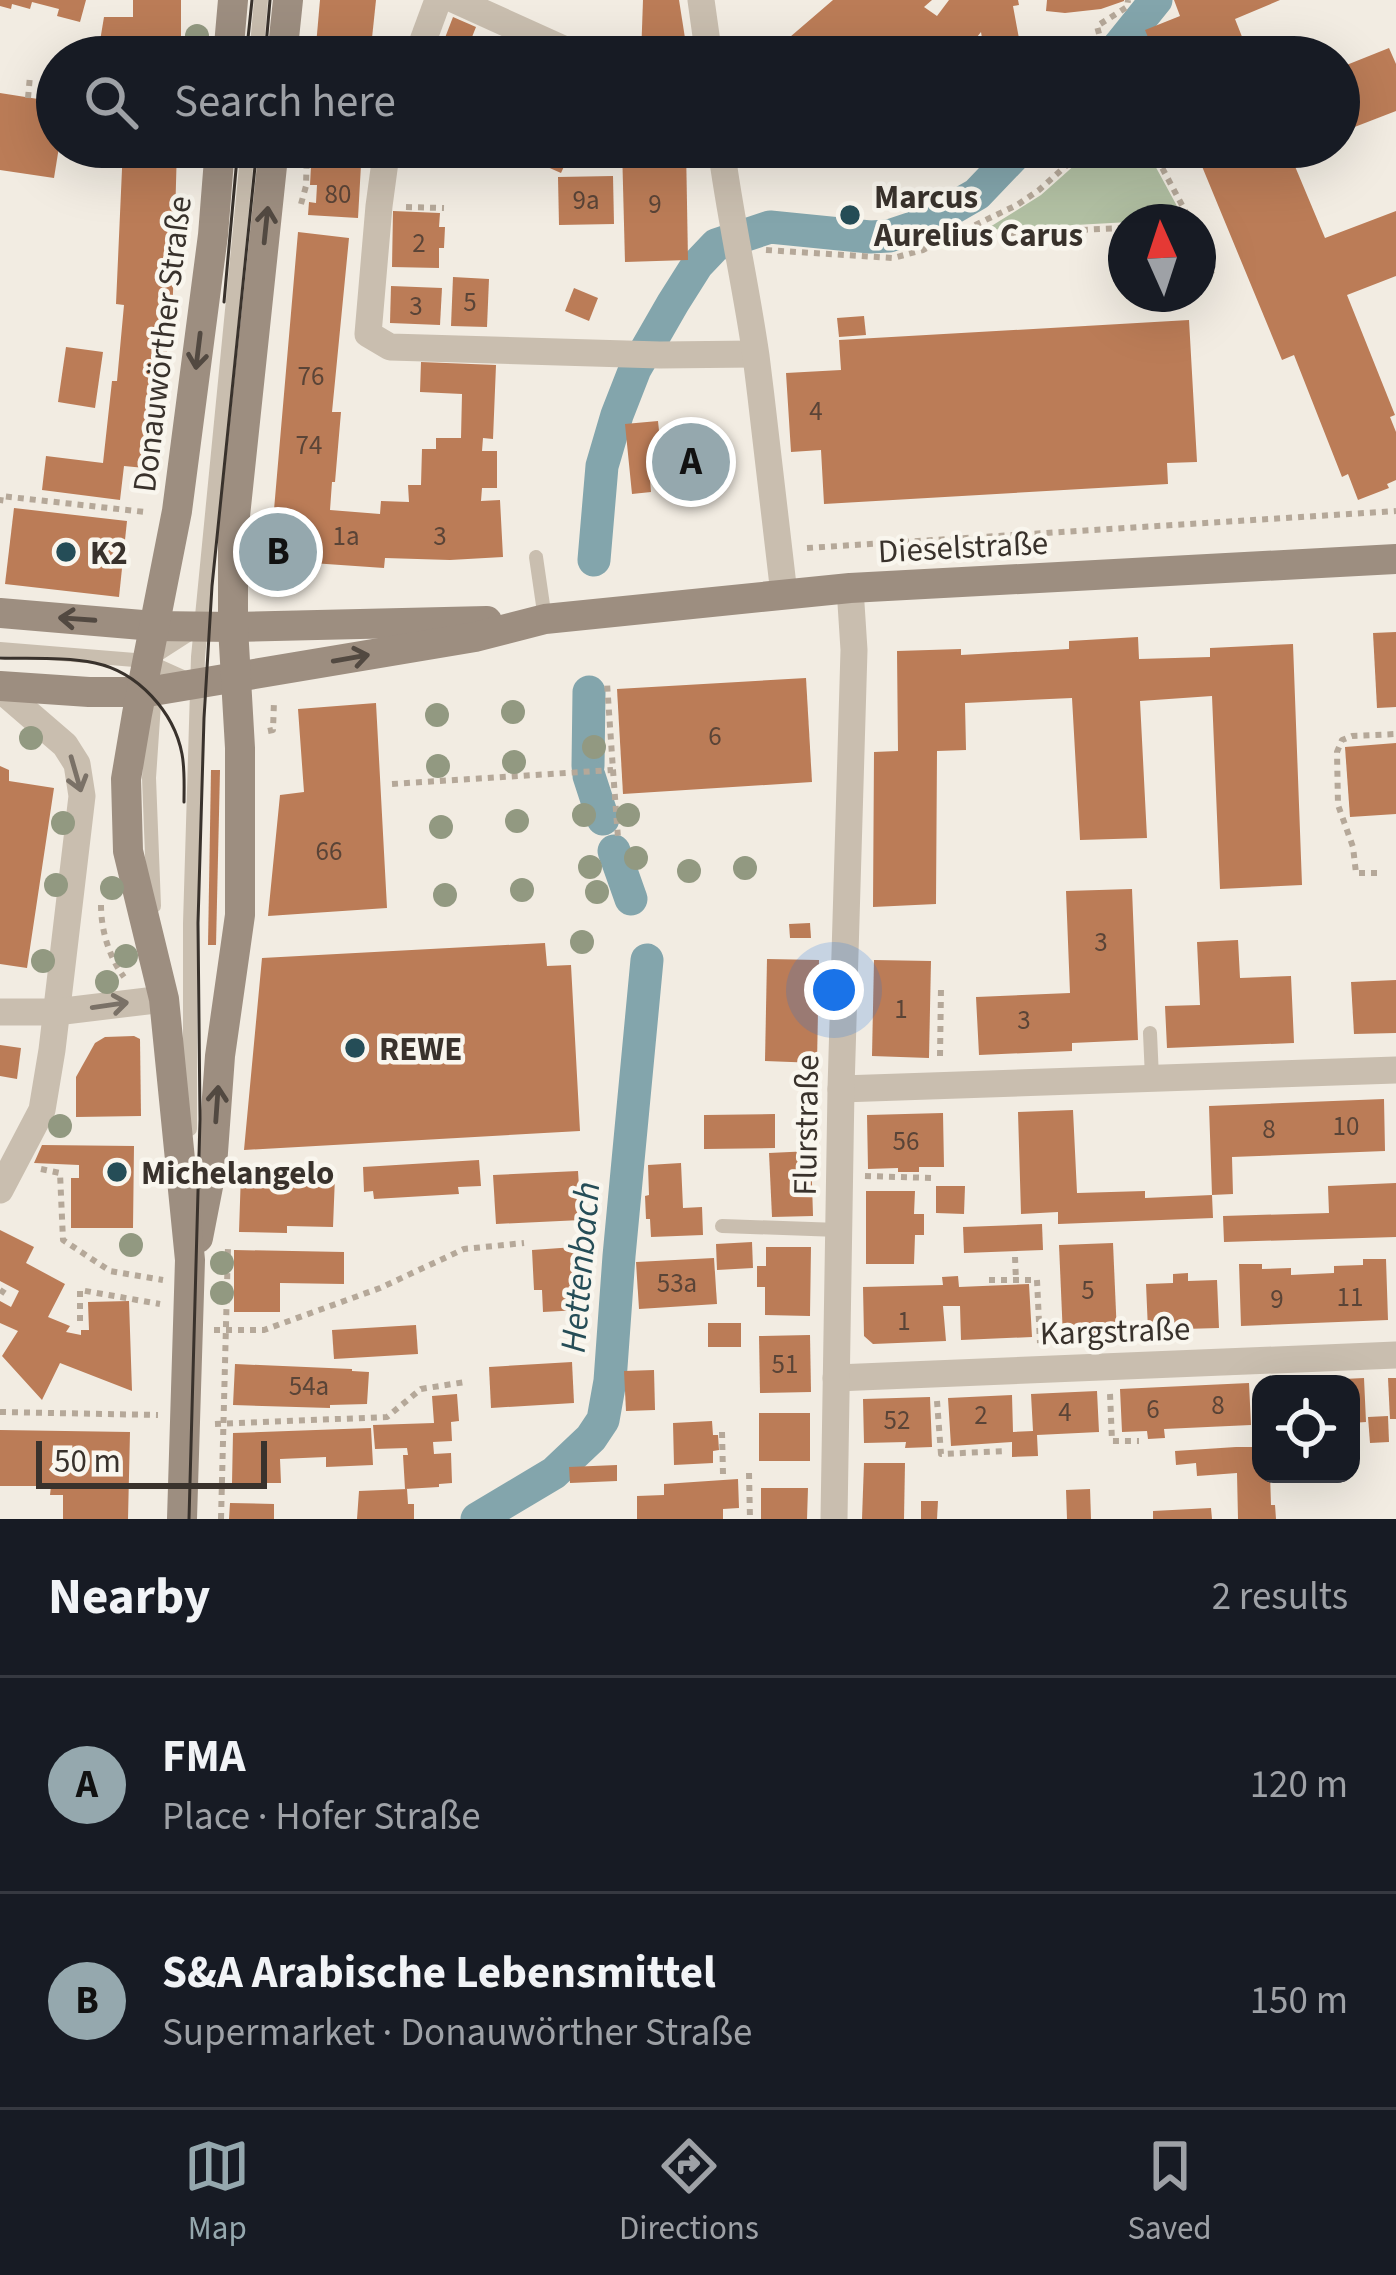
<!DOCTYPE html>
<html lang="en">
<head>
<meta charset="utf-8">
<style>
  :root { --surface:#171b24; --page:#242831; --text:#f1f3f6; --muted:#9ea1a6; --line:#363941; --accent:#95a8ae }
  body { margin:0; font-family:"Source Sans 3",sans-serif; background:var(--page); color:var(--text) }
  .controls { position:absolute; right:36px; bottom:36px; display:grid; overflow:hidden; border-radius:24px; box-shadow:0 12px 48px #0002 }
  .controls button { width:108px; height:108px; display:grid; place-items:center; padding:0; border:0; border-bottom:3px solid var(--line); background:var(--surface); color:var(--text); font:60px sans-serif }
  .compass { position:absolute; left:1108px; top:204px; width:108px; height:108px; border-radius:50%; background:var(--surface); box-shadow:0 12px 48px #0002; rotate:357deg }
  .scale { position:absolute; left:36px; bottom:30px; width:231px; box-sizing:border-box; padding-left:12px; border:6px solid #39322c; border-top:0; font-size:33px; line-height:42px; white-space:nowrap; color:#39322c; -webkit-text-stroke:9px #f9f6ee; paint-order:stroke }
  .you { position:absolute; left:834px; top:990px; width:42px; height:42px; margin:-30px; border:9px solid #fff; border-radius:50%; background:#1a73e8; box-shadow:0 0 0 18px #1a73e833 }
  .badge { display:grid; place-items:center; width:78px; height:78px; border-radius:50%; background:var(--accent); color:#111; font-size:39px; font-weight:700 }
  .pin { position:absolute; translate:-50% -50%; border:6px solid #fff; box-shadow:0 3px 12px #0006 }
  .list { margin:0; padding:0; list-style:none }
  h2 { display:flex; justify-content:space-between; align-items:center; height:156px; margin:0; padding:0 48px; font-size:51px }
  h2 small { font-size:39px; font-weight:400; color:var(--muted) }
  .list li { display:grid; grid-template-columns:78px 1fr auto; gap:36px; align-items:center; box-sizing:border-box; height:216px; padding:0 48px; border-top:3px solid var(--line) }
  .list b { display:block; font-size:45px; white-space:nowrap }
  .list p { margin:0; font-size:39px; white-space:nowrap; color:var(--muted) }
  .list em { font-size:39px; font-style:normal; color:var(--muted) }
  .icon { flex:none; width:66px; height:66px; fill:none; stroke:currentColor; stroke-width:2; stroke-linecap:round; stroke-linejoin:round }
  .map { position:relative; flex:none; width:1396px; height:1519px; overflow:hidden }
  .search { position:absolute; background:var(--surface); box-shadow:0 12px 48px #0002; left:36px; right:36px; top:36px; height:132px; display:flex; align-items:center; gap:30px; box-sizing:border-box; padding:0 42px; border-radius:66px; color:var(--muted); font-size:45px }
  .sheet { height:588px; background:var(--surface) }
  nav { display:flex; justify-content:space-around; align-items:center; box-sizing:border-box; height:168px; border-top:3px solid var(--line); background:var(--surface); font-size:33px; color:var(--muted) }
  nav a { display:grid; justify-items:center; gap:6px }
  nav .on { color:var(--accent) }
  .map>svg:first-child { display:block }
  .green { fill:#b2c0a3 }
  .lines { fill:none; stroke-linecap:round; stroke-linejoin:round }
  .canal { stroke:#83a5ac; stroke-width:33 }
  .building { fill:#bb7c57 }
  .path { stroke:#b5a899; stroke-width:6; stroke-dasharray:6 6; stroke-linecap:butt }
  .service { stroke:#c9beaf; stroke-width:14 }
  .minor { stroke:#c9beaf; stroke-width:27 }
  .secondary { stroke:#9d8e80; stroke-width:30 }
  .tram { stroke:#39322c; stroke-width:3 }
  .tree { fill:#929981 }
  .oneway { stroke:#524941 }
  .oneway2 { stroke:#7a7167 }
  .poi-dot { fill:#254d57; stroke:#f9f6ee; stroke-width:4.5 }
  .labels { text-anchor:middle; stroke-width:9; stroke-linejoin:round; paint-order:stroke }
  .number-label { font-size:27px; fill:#5a4437 }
  .poi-label { font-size:33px; font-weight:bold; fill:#39322c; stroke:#f9f6ee; text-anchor:start }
  .street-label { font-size:33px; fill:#39322c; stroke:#f9f6ee }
  .water-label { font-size:36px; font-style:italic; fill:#254d57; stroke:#f9f6ee }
</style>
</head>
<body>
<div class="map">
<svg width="1396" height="1519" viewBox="0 0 1396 1519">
  <rect width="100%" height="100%" fill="#f2ece2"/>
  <!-- green -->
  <path class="green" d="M1095,147H1143L1146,149L1184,219L985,230L1041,195Z"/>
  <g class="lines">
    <!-- canal -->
    <g class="canal">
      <path d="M1110,57L1156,0"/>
      <path d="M594,560L602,466L617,415L635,369L673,303L697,265L716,245L770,227L870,237L889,236L925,224L977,194L1022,147"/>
      <path d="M588,766L589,692"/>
      <path d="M589,776L603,819"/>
      <path d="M614,851L631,899"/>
      <path d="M477,1519L554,1473L591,1438L603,1420L610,1381L619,1256L647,960"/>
    </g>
  </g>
  <!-- building -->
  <g class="building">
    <path d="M0,0H86L80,22L57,16L59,9L32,2L30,9L12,4L11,9L0,6Z"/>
    <path d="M133,0H181V57H126V54L98,53L104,17H133Z"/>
    <path d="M320,0H376L370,57H315Z"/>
    <path d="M643,0H679L688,57H641Z"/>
    <path d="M833,0H932L924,7L937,16L949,0H1018L1019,5L1013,6L1020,44L984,50L981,32L961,57H795L783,43Z"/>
    <path d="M1047,0H1124V1L1101,9L1065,13L1046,11Z"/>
    <path d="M1174,0H1280L1235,19L1250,57H1156L1145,30L1180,16Z"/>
    <path d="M453,17L476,27L466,52L443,43Z"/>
    <path d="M499,38L537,57H489Z"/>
    <path d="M1389,48L1396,64V111L1339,133V68Z"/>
    <path d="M0,93L57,102L59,147L54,178L0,170Z"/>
    <path d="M123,147H177L173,293L155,469L124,466L120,500L42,490L46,456L103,463L112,381H117L124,305L116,304Z"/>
    <path d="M314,147H362L358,218L308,215L309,202L316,203L317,185H310L311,166H318L319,151H314Z"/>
    <path d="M622,147H686L688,260L625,262Z"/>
    <path d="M857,147H891L879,162Z"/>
    <path d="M1194,147H1300L1289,152L1325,238L1396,211V276L1347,295L1395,415L1390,417L1396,432V480L1387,484L1389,488L1358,500L1348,474L1342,477L1294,355L1282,360Z"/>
    <path d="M542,151L566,162L561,173L536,162Z"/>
    <path d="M613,176L614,224L559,225L558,177Z"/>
    <path d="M393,211L440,213L439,227H445L444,248H439V268L392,267Z"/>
    <path d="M298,232L349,238L332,412H341L335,482H332L330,510L380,514L381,501L409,502L408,485H421L422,449H436V438H461L462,394L420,392L421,362L496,365L493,439L483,438L482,451H497V488H482L481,501L500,500L503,557L450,560L385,558L384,568L312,563V559L270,556Z"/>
    <path d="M453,277L489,279L487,327L451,326Z"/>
    <path d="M391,286L442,288L440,325L390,323Z"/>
    <path d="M574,288L598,298L589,321L565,311Z"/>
    <path d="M864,316L866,335L839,337L837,318Z"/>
    <path d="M1189,320L1197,462L1167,463L1168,484L824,504L821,450L791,452L786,373L841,370L839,340Z"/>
    <path d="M66,347L103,352L95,408L58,402Z"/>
    <path d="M658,421L661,450L718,445L722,486L701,488L700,475L650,479L651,492L632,494L625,424Z"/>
    <path d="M14,508L127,521L119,597L5,584Z"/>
    <path d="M1396,632V707L1377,708L1373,633Z"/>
    <path d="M1138,637L1139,659L1210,657V648L1293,644L1302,885L1220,889L1212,696L1140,701L1147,838L1080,840L1072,698L965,703L966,750L937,751L936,904L873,907L874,752L898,751L897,651L961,649V655L1069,649V641Z"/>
    <path d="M806,678L812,782L623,794L617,689Z"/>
    <path d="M376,703L387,908L268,916L280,795L304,792L298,709Z"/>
    <path d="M1396,743V814L1350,817L1345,747Z"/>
    <path d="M0,766L9,770V781L54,788L27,968L0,964Z"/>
    <path d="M211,770H220L216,945H208Z"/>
    <path d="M1132,889L1138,1040L1072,1043V1051L979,1055L976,997L1070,993L1066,891Z"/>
    <path d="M810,923L811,938H790L789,924Z"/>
    <path d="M1238,940L1240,978L1291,976L1294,1043L1167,1048L1165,1006L1200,1005L1197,942Z"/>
    <path d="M545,943L547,966L571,965L580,1131L244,1150L262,958Z"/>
    <path d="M767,959L819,960L817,1063L765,1061Z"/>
    <path d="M874,960L931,961L929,1058L872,1056Z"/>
    <path d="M1396,980V1033L1354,1034L1351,982Z"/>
    <path d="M134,1036L140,1039L141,1116L76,1117V1077L95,1043L105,1037Z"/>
    <path d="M0,1045L21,1048L17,1079L0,1076Z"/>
    <path d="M1384,1099L1385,1151L1232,1157L1233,1194L1212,1195L1209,1106Z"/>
    <path d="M1073,1110L1077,1193L1145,1191V1198L1212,1195L1213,1218L1058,1224V1212L1021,1214L1018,1112Z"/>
    <path d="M943,1113L944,1167H919V1172H898V1168L868,1169L867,1115Z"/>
    <path d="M775,1114V1148L704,1149V1115Z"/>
    <path d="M42,1145L134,1146L133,1228H71V1178H79V1165L34,1163Z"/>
    <path d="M811,1151L813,1216L772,1217L769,1153Z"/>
    <path d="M479,1160L481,1186L458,1187L459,1194L374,1199L373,1191L364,1192L363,1167Z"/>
    <path d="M681,1163L683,1208L702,1207L703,1235L651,1237L650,1219H646L645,1196L649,1195L648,1165Z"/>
    <path d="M578,1171L581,1220L496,1224L493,1175Z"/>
    <path d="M241,1172L335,1176L333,1227L287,1226V1233L239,1232Z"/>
    <path d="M1396,1183V1237L1224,1242L1223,1216L1329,1213L1328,1186Z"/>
    <path d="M936,1186H965L964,1214L936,1213Z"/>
    <path d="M866,1191H915L914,1214H924V1235H915L914,1264H866Z"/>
    <path d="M1042,1224L1043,1250L964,1253L963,1227Z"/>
    <path d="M0,1230L34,1247L26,1263L65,1284L48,1317L70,1326L66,1332L81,1335V1330H89L88,1302L129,1301L132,1391L60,1363L42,1400L2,1356L18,1331L0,1323V1301L11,1307L19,1291L0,1281Z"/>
    <path d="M752,1242L753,1268L717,1270L716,1244Z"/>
    <path d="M1113,1243L1117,1335L1063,1337L1059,1245Z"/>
    <path d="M575,1247L580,1310L543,1312L542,1290H534L532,1250Z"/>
    <path d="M766,1247H811L810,1316L765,1315V1287H757V1266H766Z"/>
    <path d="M234,1250L344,1252V1284L280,1283V1312H234Z"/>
    <path d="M714,1258L717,1304L639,1309L636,1262Z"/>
    <path d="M1363,1259H1386L1388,1320L1241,1326L1239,1264H1262V1269L1291,1268V1275L1334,1273V1266L1363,1265Z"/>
    <path d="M1188,1273V1281L1217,1280L1219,1328L1148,1330L1146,1284L1173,1283V1274Z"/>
    <path d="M958,1276L959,1287L1029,1284L1032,1337L961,1340L960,1306H943L946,1341L873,1344L864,1336L863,1287L943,1285L942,1277Z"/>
    <rect x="708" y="1323" width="33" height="24"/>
    <path d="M416,1325L418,1354L334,1359L332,1330Z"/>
    <path d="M810,1335L811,1392L760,1393L759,1336Z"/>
    <path d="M572,1362L574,1403L491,1408L489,1367Z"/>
    <path d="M235,1364L352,1369V1371L369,1372L367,1404L330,1405V1408L233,1405Z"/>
    <path d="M654,1370L655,1410L626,1411L624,1371Z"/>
    <path d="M1364,1378L1366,1422L1351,1423V1384H1324V1380Z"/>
    <path d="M1388,1378H1396V1419H1390Z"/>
    <path d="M1249,1383L1251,1425L1164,1429L1165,1438L1148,1439L1147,1431L1122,1432L1120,1389Z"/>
    <path d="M1097,1391L1099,1432L1037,1435L1038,1456L1012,1457V1442L951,1446L948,1398L1012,1395L1013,1432L1033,1431L1031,1394Z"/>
    <path d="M457,1394L459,1421L451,1422L452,1441L433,1442L434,1454L451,1453L452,1483L439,1484V1487L405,1489L403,1455H408L407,1448L375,1449L373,1425L434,1423L432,1396Z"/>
    <path d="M930,1397L932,1447L905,1448L906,1442L864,1443L863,1399Z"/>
    <rect x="759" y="1413" width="51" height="48"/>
    <path d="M1388,1416L1389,1442L1370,1443L1368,1417Z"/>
    <path d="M712,1421L713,1435H718L719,1450L713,1451V1463L674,1465L673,1423Z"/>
    <path d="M371,1428L373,1465L326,1467V1457L280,1459L281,1483H232L233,1433Z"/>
    <path d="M0,1430L130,1432L128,1519H63V1495H50L51,1486H0Z"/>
    <path d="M1236,1447H1261V1474H1270L1271,1505H1275L1276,1519H1238L1237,1473L1197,1476L1196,1463L1176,1465L1175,1451Z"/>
    <path d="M864,1463H905L904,1519H862Z"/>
    <path d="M617,1465V1481L570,1483L569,1467Z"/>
    <path d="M738,1479L739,1508L723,1509V1519H637V1496L664,1495V1484Z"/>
    <path d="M761,1488H808L807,1519H761Z"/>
    <path d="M407,1489L408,1504H414V1519H357L359,1491Z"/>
    <path d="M1090,1489L1091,1519H1067L1066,1490Z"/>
    <path d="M921,1501H938L937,1519H921Z"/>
    <path d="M230,1503L274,1504V1519H229Z"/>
    <path d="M1211,1508L1212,1519H1153V1511Z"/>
  </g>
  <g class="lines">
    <!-- path -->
    <g class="path">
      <path d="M1105,57L1097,26L1127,7L1128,0"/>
      <path d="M28,98L30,76"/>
      <path d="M1151,147L1191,222"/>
      <path d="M301,204L306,186L307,147"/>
      <path d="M406,207L444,208"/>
      <path d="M962,235L1126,228"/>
      <path d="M1198,239L1212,274"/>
      <path d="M766,250L893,258L923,250L1017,205L1039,190L1087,147"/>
      <path d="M0,503L1,496L145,512"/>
      <path d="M807,548L1396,511"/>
      <path d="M268,731L273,730L274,701"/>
      <path d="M613,770L618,838"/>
      <path d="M392,784L613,770L607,683"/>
      <path d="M1377,873H1356L1353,847L1338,805L1337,752L1342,740L1352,736L1396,734"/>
      <path d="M101,905C101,930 109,957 124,977"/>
      <path d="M940,1056L941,988"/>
      <path d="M41,1169L60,1173L63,1240L110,1271L163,1280"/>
      <path d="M865,1176L933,1178"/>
      <path d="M1015,1257L1016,1281"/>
      <path d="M989,1280H1037L1040,1343"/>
      <path d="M0,1290L6,1294"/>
      <path d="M80,1321V1290L160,1304"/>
      <path d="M214,1330H264L380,1288L464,1249L524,1243"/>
      <path d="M1110,1394L1112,1441H1139"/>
      <path d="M937,1401L941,1454L1007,1451"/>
      <path d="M0,1412L158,1415"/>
      <path d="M215,1424L387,1417L421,1389L465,1382"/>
      <path d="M722,1432L723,1474"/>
      <path d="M749,1473L750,1519"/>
      <path d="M221,1519L228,1247"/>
    </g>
    <!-- service -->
    <g class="service">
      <path d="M256,57L261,0"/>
      <path d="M536,557L545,619"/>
      <path d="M0,649L147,661L187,679"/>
      <path d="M152,658L194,631"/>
      <path d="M154,906L149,778L155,689"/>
      <path d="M1150,1033L1152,1078"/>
      <path d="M190,1129V924L198,657L248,147"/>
      <path d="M722,1226L839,1230"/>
    </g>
    <!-- minor -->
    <g class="minor">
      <path d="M455,0L581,57"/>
      <path d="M701,0L709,57"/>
      <path d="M417,57L438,0"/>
      <path d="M387,147L379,206L368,334L390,347L660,355L755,354"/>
      <path d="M721,147C730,217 746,286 756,356C766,435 774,514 784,594"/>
      <path d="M0,689L65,745L77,764L82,796L52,1050L42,1110L0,1190"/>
      <path d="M0,1012H56L164,999"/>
      <path d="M841,1089L1396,1070"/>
      <path d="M836,1378L1396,1355"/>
      <path d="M834,1519L841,1089L854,650L850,588"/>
    </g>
    <!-- secondary -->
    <g class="secondary">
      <path d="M228,57L233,0"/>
      <path d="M282,57L288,0"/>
      <path d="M0,613L154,626L233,627L487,621"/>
      <path d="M0,686L89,692H147L475,637L545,619L850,588L1396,559"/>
      <path d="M198,1238L212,1166L220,1056L240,915V748L233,627V535L274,147"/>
      <path d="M182,1519L190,1260L164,999L128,851L126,779L137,714L177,511L213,235L220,147"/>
    </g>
    <!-- tram -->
    <g class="tram">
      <path d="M246,57L252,0"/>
      <path d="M265,57L270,0"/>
      <path d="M224,302L238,147"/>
      <path d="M0,658C31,659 65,657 95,663C138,672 174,712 182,754C185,770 184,786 184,802"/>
      <path d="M189,1519L200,1119L198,923L204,718L212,586L257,147"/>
    </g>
  </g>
  <!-- trees -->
  <g class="tree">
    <circle cx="197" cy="36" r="12"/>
    <circle cx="513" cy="712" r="12"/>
    <circle cx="437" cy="715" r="12"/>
    <circle cx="31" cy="738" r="12"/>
    <circle cx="594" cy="747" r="12"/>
    <circle cx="514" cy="762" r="12"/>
    <circle cx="438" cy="766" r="12"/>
    <circle cx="584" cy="815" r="12"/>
    <circle cx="628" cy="815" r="12"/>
    <circle cx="517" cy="821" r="12"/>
    <circle cx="63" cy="823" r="12"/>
    <circle cx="441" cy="827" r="12"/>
    <circle cx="636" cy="858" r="12"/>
    <circle cx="590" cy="867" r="12"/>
    <circle cx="745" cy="868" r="12"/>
    <circle cx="689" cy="871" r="12"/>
    <circle cx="56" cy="885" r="12"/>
    <circle cx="112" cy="888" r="12"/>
    <circle cx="522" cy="890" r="12"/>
    <circle cx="597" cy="892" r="12"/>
    <circle cx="445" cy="895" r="12"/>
    <circle cx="582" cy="942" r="12"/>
    <circle cx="126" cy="956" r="12"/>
    <circle cx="43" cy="961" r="12"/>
    <circle cx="107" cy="982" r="12"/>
    <circle cx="60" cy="1126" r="12"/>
    <circle cx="131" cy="1245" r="12"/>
    <circle cx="222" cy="1263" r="12"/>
    <circle cx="222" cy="1293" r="12"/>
  </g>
  <!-- one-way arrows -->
  <defs><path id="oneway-shaft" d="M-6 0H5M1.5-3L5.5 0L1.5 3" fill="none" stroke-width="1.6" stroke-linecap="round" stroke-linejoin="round" transform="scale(3)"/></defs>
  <g class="oneway">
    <use href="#oneway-shaft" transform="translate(266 225) rotate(-84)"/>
    <use href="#oneway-shaft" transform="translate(198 351) rotate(97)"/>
    <use href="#oneway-shaft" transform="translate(77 619) rotate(-176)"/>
    <use href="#oneway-shaft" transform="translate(351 658) rotate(-10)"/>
    <use href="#oneway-shaft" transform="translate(217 1104) rotate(-86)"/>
  </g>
  <g class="oneway2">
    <use href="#oneway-shaft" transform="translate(76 774) rotate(74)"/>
    <use href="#oneway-shaft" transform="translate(110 1005) rotate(-8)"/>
  </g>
  <!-- markers -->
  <g class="poi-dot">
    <circle cx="850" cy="215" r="12"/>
    <circle cx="66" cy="552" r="12"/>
    <circle cx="355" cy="1048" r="12"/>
    <circle cx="117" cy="1172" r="12"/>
  </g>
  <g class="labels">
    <!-- number labels -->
    <g class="number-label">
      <text x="338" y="203">80</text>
      <text x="586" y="209">9a</text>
      <text x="655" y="213">9</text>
      <text x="419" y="252">2</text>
      <text x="470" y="311">5</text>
      <text x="416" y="315">3</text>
      <text x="311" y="385">76</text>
      <text x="816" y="420">4</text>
      <text x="309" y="454">74</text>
      <text x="346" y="545">1a</text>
      <text x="440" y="545">3</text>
      <text x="715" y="745">6</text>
      <text x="329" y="860">66</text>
      <text x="1101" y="951">3</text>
      <text x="901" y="1018">1</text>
      <text x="1024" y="1029">3</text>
      <text x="1346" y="1135">10</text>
      <text x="1269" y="1138">8</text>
      <text x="906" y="1150">56</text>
      <text x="677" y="1292">53a</text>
      <text x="1088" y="1299">5</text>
      <text x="1350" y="1306">11</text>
      <text x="1277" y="1308">9</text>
      <text x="904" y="1330">1</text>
      <text x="785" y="1373">51</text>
      <text x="309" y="1395">54a</text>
      <text x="1218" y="1414">8</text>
      <text x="1153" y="1418">6</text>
      <text x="1065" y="1421">4</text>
      <text x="981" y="1424">2</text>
      <text x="897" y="1429">52</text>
    </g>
    <!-- poi labels -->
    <g class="poi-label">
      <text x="874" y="208">Marcus<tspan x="874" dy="38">Aurelius Carus</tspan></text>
      <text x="90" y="564">K2</text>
      <text x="379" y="1060">REWE</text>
      <text x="141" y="1184">Michelangelo</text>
    </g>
    <!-- street labels -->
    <g class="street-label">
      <text transform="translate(161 344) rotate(-83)" y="12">Donauwörther Straße</text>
      <text transform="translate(963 546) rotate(-3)" y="12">Dieselstraße</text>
      <text transform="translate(805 1125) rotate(-89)" y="12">Flurstraße</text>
      <text transform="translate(1115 1330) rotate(-2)" y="12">Kargstraße</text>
    </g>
    <!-- water labels -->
    <g class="water-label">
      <text transform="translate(579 1267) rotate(-85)" y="13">Hettenbach</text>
    </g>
  </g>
</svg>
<div class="controls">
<button><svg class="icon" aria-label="locate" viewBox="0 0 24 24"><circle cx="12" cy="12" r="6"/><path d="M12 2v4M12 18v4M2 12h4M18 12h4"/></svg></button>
</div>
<svg class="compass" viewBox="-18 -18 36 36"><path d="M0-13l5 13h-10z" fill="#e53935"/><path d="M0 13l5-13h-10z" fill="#9ea1a6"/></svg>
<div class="scale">50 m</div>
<div class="you"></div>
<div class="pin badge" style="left:691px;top:462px">A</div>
<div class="pin badge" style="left:278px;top:552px">B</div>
<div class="search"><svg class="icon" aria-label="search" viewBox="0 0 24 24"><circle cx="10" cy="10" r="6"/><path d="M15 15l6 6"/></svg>Search here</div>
</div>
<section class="sheet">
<h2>Nearby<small>2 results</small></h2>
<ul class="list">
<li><span class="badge">A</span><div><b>FMA</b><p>Place · Hofer Straße</p></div><em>120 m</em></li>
<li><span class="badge">B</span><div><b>S&amp;A Arabische Lebensmittel</b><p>Supermarket · Donauwörther Straße</p></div><em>150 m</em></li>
</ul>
</section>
<nav>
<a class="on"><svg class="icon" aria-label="map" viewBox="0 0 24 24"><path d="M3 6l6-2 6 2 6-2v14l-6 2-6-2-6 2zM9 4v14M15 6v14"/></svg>Map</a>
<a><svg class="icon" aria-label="directions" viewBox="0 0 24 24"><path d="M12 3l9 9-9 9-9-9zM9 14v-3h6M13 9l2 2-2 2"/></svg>Directions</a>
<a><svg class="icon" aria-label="saved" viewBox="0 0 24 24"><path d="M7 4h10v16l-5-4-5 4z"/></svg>Saved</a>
</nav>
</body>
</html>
